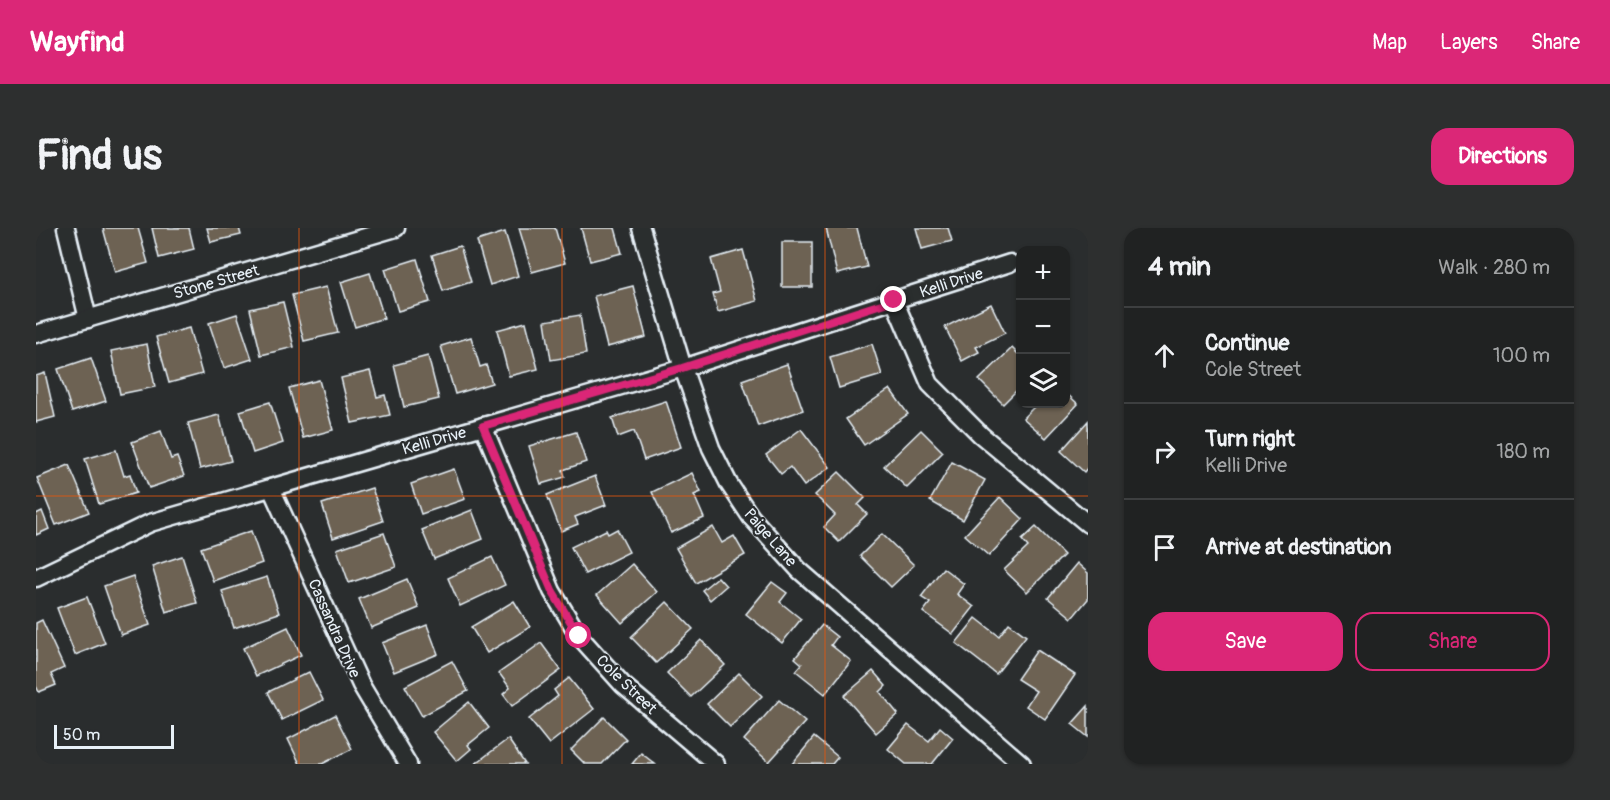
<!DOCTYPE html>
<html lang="en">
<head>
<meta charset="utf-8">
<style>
  :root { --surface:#202222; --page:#2d2f2f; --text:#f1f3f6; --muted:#a2a4a5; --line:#3d3f40; --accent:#db2777 }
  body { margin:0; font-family:Pangolin,sans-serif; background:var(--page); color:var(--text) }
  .controls { position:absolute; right:18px; top:18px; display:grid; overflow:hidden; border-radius:12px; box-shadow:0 2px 4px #0004 }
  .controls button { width:54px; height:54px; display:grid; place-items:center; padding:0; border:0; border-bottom:2px solid var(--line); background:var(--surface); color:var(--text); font:30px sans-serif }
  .scale { position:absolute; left:18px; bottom:15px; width:120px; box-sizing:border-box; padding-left:6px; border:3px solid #e8f1f8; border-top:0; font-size:16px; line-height:21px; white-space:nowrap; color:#e8f1f8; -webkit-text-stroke:4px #2a2d2e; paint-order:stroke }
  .stop { position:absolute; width:18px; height:18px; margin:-14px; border:4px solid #db2777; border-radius:50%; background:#fff }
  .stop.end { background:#db2777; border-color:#fff; box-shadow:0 2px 6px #0008 }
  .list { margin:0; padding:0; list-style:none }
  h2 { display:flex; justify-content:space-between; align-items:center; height:78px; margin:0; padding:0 24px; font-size:26px }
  h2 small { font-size:20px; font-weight:400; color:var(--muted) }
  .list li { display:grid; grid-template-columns:39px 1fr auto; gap:18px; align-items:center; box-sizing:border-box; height:96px; padding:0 24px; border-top:2px solid var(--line) }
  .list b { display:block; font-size:22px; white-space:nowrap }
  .list p { margin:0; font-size:20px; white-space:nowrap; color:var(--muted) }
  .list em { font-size:20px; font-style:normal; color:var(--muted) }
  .actions { display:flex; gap:12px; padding:18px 24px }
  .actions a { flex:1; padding:14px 0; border:2px solid var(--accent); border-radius:18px; text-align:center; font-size:21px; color:var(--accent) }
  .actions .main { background:var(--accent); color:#fff }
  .icon { flex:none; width:33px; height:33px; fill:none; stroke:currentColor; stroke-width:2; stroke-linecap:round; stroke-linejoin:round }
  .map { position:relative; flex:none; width:1052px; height:536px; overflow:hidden; border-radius:18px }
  header { display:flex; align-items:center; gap:36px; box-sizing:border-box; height:84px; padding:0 30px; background:var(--accent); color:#fff }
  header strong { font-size:28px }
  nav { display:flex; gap:33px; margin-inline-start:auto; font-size:21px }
  .intro { display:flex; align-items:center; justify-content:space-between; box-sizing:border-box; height:144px; padding:0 36px }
  h1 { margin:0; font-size:42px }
  .button { padding:15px 27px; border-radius:18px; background:var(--accent); color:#fff; font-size:21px; font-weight:700 }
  main { display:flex; gap:36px; padding:0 36px }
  aside { flex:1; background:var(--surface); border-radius:18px; box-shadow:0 2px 4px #0004 }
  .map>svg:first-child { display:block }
  .building { fill:#6d6253; stroke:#e8f1f8; stroke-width:1.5 }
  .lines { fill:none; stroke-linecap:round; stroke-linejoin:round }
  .street-casing { stroke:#e8f1f8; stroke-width:21 }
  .street { stroke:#2a2d2e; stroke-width:16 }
  .route { stroke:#db2777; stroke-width:8 }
  .grid { fill:none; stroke:#e8590c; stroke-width:1.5; stroke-opacity:0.55 }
  .labels { text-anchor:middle; stroke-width:4.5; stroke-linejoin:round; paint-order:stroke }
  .street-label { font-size:16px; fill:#e8f1f8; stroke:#2a2d2e }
</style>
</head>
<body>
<header>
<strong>Wayfind</strong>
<nav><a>Map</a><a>Layers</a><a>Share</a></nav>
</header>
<div class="intro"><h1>Find us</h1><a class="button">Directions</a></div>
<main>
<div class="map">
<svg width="1052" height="536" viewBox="0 0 1052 536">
  <rect width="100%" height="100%" fill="#2a2d2e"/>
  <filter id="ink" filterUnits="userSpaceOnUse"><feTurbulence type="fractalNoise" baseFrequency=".0167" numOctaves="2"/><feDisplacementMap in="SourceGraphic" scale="12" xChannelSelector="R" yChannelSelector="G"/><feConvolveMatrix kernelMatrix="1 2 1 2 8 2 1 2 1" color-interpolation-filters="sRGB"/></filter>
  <g filter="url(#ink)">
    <!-- building -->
    <g class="building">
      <path d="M67,0H102L112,35L79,44Z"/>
      <path d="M116,0H153L158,21L123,30Z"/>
      <path d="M171,0H203L205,7L175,14Z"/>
      <path d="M483,0H519L529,35L496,44Z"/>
      <path d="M545,0H579L586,25L554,33Z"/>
      <path d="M790,0H821L831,39L801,46Z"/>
      <path d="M880,0H912L916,13L886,21Z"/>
      <path d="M469,4L482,48L454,57L441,13Z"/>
      <rect x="746" y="14" width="30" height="45"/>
      <path d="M424,18L435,54L407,63L396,27Z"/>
      <path d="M707,22L721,73L682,84L677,66L684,64L675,31Z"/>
      <path d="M381,31L394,74L362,83L349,41Z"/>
      <path d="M334,45L348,90L319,99L305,54Z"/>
      <path d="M597,58L610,109L571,119L558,68Z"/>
      <path d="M290,59L302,105L268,113L256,67Z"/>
      <path d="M247,74L258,119L225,127L214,81Z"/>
      <path d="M955,76L969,105L940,119L943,124L926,133L909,99Z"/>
      <path d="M201,86L216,131L188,140L173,95Z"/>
      <path d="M544,87L550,126L515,132L509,93Z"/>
      <path d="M490,94L502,141L473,148L461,102Z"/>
      <path d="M153,100L166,146L133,155L120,109Z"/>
      <path d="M435,109L444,139L450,137L456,155L419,166L405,118Z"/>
      <path d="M111,116L119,159L84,166L75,123Z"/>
      <path d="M836,116L846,147L803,160L794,129Z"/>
      <path d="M976,120L984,128V159L967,176L943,152Z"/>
      <path d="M392,128L403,171L368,179L358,137Z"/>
      <path d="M55,130L70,173L36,184L22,141Z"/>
      <path d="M751,136L767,182L722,198L706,152Z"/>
      <path d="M334,143L341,169L349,167L354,187L316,195L305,150Z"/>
      <path d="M9,145L19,189L0,194V148Z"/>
      <path d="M283,152L297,202L267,210L253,160Z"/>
      <path d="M854,161L872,186L828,217L810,191Z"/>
      <path d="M1030,165L1042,176L1010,210L987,190L1001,176H1030Z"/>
      <path d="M630,173L645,219L608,232L598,203L582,209L576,190Z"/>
      <path d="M234,174L247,215L217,225L204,183Z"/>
      <path d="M183,187L195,233L164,241L152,195Z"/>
      <path d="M1052,193V239L1048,244L1025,223Z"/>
      <path d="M765,201L794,239L768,258L754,239L745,246L730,227Z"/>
      <path d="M885,202L907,224L871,260L848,238Z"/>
      <path d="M125,203L135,231L141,229L148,248L113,260L96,214Z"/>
      <path d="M540,204L550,234L527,242L529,249L505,256L493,218Z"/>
      <path d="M80,222L88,248L94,246L100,265L63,276L49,231Z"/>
      <path d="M916,234L949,252L927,292L894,273Z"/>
      <path d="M33,237L53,284L20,297L1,250Z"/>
      <path d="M418,241L429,271L385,286L375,256Z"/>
      <path d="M803,244L829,270L822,277L831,286L803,314L788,299L799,287L779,267Z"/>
      <path d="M656,245L665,264L658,267L668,290L635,305L616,264Z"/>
      <path d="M559,248L570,277L539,289L542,296L525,303L511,267Z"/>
      <path d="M336,260L347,293L297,310L286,276Z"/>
      <path d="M964,269L987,291L953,328L929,307Z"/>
      <path d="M436,282L447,311L398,331L386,302Z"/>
      <path d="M6,283L13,301L0,307V286Z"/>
      <path d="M677,299L686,315L698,308L709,327L660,355L640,320Z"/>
      <path d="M1000,299L1028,327L991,364L968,342L992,319L986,312Z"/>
      <path d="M581,301L593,324L549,346L535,319L570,302L572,306Z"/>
      <path d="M215,303L226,335L177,353L165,320Z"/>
      <path d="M348,305L360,339L313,355L301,321Z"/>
      <path d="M846,306L878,337L855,359L824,328Z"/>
      <path d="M146,328L161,375L130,384L116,338Z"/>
      <path d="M456,329L469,357L424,378L412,350Z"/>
      <path d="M1041,335L1052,345V371L1036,390L1012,370Z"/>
      <path d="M596,336L621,364L586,395L561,367Z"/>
      <path d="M907,340L928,356L921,366L938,379L917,406L887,384L894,375L885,369Z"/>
      <path d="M97,348L114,397L85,407L68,358Z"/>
      <path d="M231,349L243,385L198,400L186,363Z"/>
      <path d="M682,349L690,358L674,372L666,362Z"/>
      <path d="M371,351L383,380L335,400L323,371Z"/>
      <path d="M736,354L751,365L744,374L765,391L746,415L710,386Z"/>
      <path d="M51,369L69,415L39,427L21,380Z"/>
      <path d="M478,373L494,399L451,425L435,399Z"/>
      <path d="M631,374L657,401L620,435L595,409Z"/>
      <path d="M940,390L963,408L973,395L990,408L960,446L920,415Z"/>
      <path d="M6,392L28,440L15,446L20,457L3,464L0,458V395Z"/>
      <path d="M391,397L402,426L358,444L346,415Z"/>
      <path d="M786,397L801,409L795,417L815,433L789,466L760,443L766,436L759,430Z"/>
      <path d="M252,399L265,427L220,448L207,420Z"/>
      <path d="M665,412L689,437L655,469L631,445Z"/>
      <path d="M505,415L525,442L476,478L467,466L474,460L463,445Z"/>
      <path d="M1001,422L1039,447L1009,491L990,478L1000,463L981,451Z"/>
      <path d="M416,433L432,463L386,488L369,458Z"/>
      <path d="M837,443L850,458L844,464L862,486L840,505L808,468Z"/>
      <path d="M273,444L287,472L246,492L232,464Z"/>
      <path d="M703,445L726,468L694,499L671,476Z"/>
      <path d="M533,450L558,481L513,516L493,491L522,468L518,462Z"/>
      <path d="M743,472L769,494L733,534L708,512Z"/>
      <path d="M433,474L453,500L432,517L435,521L421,533L397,504Z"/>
      <path d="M1052,478V509L1036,496Z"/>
      <path d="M299,487L316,521L286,536H264L252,511Z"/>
      <path d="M568,489L590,511L566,536H549L535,522Z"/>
      <path d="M872,497L893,513L904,499L917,510L896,536H870L852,521Z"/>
      <path d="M778,509L802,529L796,536H756Z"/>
      <path d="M472,511L489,536H439Z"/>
      <path d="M605,525L619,536H596Z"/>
    </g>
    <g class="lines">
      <defs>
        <g id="street">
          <path d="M30,0L52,91"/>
          <path d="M605,0L647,140L675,220L693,256L715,289L763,342L986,536"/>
          <path d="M858,72L894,156L945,207L1052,296"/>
          <path d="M0,106L360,0"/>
          <path d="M447,198L516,363L543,408L587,457L680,536"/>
          <path d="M235,260L325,457L372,536"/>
          <path d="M0,350L114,295L647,140L974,35"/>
        </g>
      </defs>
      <!-- street casing -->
      <use href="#street" class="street-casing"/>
      <!-- street -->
      <use href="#street" class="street"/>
    </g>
  </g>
  <g class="lines" filter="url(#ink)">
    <!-- route -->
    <path class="route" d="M543,408L516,363L447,198L646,140L858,72"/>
  </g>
  <!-- grid -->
  <path class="grid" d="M263,0V536M526,0V536M789,0V536M0,268H1052"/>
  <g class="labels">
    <!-- street labels -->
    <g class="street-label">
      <text transform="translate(180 53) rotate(-16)" y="6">Stone Street</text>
      <text transform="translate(915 54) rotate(-18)" y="6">Kelli Drive</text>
      <text transform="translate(398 212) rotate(-16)" y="6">Kelli Drive</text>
      <text transform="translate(735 309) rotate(49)" y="6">Paige Lane</text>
      <text transform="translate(299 400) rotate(66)" y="6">Cassandra Drive</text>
      <text transform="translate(591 456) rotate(44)" y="6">Cole Street</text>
    </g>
  </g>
</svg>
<div class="controls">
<button>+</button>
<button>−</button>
<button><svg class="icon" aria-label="layers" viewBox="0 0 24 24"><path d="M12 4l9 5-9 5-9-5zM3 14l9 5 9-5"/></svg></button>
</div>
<div class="scale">50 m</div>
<div class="stop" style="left:543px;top:408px"></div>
<div class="stop end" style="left:858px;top:72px"></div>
</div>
<aside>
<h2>4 min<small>Walk · 280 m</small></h2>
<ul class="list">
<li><svg class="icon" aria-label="ahead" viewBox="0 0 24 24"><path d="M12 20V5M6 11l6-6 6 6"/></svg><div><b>Continue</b><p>Cole Street</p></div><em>100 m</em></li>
<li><svg class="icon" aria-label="right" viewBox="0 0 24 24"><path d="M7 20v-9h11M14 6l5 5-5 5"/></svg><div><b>Turn right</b><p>Kelli Drive</p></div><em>180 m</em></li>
<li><svg class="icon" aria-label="arrive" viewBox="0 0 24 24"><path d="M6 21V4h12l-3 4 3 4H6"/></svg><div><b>Arrive at destination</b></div></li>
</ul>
<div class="actions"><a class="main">Save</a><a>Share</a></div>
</aside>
</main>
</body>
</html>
